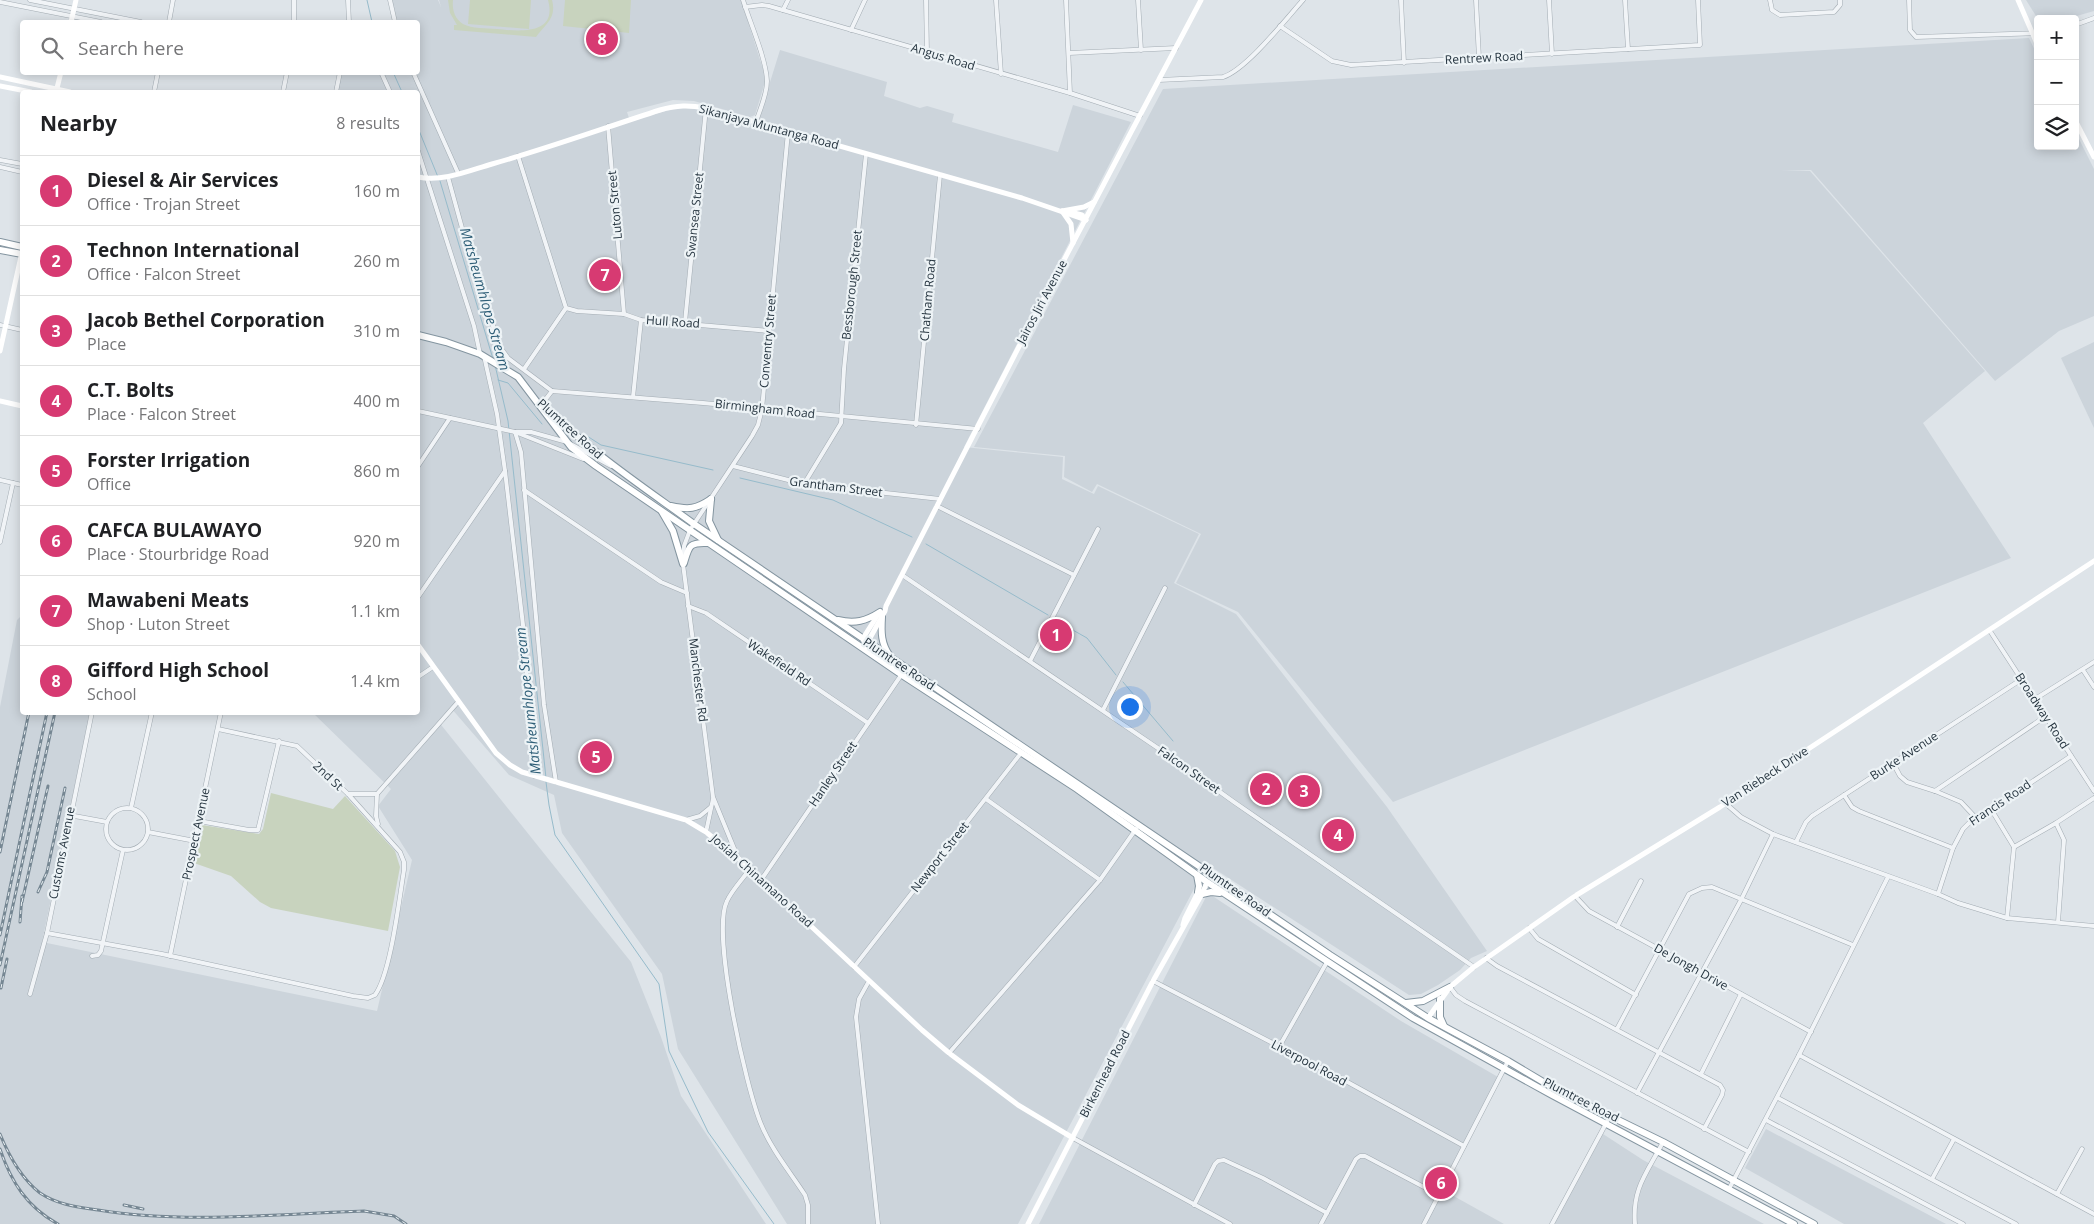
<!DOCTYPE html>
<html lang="en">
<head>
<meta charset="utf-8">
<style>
  :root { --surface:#fff; --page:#f6f6f6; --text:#202124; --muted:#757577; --line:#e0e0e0; --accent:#d73a72 }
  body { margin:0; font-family:"Open Sans",sans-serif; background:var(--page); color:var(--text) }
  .controls { position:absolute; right:15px; top:15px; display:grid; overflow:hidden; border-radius:5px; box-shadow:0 2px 12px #0003 }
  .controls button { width:45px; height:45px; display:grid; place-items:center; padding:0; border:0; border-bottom:1px solid var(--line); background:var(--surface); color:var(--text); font:25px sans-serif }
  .you { position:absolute; left:1129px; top:706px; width:18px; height:18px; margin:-12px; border:4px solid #fff; border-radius:50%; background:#1a73e8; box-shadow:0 0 0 8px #1a73e833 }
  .badge { display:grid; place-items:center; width:32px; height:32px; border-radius:50%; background:var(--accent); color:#fff; font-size:16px; font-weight:700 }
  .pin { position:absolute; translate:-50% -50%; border:2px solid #fff; box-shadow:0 1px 5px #0006 }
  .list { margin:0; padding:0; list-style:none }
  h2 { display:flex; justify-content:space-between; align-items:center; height:65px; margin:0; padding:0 20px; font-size:21px }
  h2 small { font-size:16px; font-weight:400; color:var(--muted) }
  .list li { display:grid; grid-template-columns:32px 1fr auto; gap:15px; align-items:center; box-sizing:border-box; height:70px; padding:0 20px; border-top:1px solid var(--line) }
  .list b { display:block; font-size:19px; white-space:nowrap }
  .list p { margin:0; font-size:16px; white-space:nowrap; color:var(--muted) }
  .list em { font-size:16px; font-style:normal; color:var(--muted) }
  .icon { flex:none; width:28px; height:28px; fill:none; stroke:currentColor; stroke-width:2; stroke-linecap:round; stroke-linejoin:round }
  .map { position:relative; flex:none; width:2094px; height:1224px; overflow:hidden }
  .search { position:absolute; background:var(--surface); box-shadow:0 2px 12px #0003; left:20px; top:20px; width:400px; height:55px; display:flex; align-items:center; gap:12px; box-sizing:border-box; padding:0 18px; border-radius:5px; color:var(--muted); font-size:19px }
  .panel { position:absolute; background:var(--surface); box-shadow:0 2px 12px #0003; left:20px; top:90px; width:400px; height:625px; border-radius:5px }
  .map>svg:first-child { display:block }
  .built { fill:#ccd4db }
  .green { fill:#c8d3be }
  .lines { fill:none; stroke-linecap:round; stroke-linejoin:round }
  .stream { stroke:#96bbcb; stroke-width:1 }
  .street-casing { stroke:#a3acb3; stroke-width:5 }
  .highway-casing { stroke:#8495a0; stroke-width:8 }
  .street { stroke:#f1f4f7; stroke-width:4 }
  .secondary { stroke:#fff; stroke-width:5 }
  .highway { stroke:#fff; stroke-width:6 }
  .rail-casing { stroke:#768793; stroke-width:3 }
  .rail { stroke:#edf3f6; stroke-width:1; stroke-dasharray:4; stroke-linecap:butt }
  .labels { text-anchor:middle; stroke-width:4.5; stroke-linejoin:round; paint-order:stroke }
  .street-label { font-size:12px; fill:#263540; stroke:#edf3f6 }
  .water-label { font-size:14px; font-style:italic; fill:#2e5e77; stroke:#edf3f6 }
</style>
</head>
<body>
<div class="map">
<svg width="2094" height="1224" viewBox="0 0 2094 1224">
  <rect width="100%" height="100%" fill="#dee4e9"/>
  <!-- built -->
  <g class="built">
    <path d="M391,0H438L441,7L439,0H741L763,69L765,82L755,115L750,117L694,101L673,100L627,112L630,121L680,107L708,111L757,124L780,50L887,82L884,96L920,108L927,106L954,114L952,122L1058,152L1073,105L1131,122L964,447L1063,457L1062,479L1094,494L1098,486L1199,534L1174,583L1236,614L1387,807L1487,951L1471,958L1460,970L1438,985L1421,994L1409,995L1207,864L1018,1224H787L678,1049L662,974L562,833L554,795L509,775L451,708L438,721L631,962L661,1037L681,1096L766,1224H0V707L17,620L22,615V712L90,713L42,942L377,1011L412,860L378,806L391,789L313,713L418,712V92H334L338,73L418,72V22H396Z"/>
    <path d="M2026,0H2094V11L2066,19H2038Z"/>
    <path d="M2029,38L2038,57V146H2075V131L2094,169V316L2059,331L1995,381L1811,170L1781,171H1810L1985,371L1923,423L2011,558L1393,802L1238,612L1176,583L1201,534L1097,484L1092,492L1064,477L1065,456L974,447L1163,89Z"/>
    <path d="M2094,342V428L2061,358Z"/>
    <path d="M1208,893L1401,1021L1498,1077L1441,1189L1504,1224H1039Z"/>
    <path d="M1766,1129L1946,1224H1844L1745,1168Z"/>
    <path d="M1603,1134L1643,1160L1764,1224H1554Z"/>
  </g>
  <!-- green -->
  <g class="green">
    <path d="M448,0H453C452,9 454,18 463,24C472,29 486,28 497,29C518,31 558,36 548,0H552C557,19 545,24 536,37L454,30V25H457L450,13Z"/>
    <path d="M470,0H531L529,29L468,24Z"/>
    <path d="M565,0H631L629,33L563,26Z"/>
    <path d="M271,793L333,809L345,796L395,851L400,867L388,931L271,908L260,902L231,876L194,863L202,825L259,834L263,829Z"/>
  </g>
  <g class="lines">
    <!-- stream -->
    <g class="stream">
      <path d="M367,0L372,22"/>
      <path d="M393,72L402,92"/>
      <path d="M418,128L438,177"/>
      <path d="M440,181L493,359"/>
      <path d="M495,365L508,421L546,778"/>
      <path d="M498,380L508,383L542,424"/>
      <path d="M584,434L601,445L713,470"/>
      <path d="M740,478L833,500L912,537"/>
      <path d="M926,544L1048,615"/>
      <path d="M1055,620L1087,638L1116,675"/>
      <path d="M1123,682L1173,741"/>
      <path d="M546,782L549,805L555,835L659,984L669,1051L708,1132L774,1224"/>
    </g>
    <defs>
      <g id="street">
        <path d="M30,0L141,22"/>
        <path d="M294,0V22"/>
        <path d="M348,0L349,22"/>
        <path d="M390,0L395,22"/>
        <path d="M743,0C750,23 766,58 767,81C767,95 760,109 756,122"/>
        <path d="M926,0L927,52"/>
        <path d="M996,0L1001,74"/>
        <path d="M1066,0L1070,93"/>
        <path d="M1138,0L1141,50"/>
        <path d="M1401,0L1404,63"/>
        <path d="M1476,0L1479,58"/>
        <path d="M1549,0L1552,54"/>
        <path d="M1625,0L1628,49"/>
        <path d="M1770,0L1772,10L1780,15L1834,12L1840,5V0"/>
        <path d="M1909,0L1910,30L1916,37L2038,33"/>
        <path d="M0,2L101,22"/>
        <path d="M745,7L762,5L769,6L1070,93L1140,116"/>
        <path d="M783,10L788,0"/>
        <path d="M169,22L173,0"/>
        <path d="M2075,25L2094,18"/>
        <path d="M1280,26L1332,61L1351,65L1700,45L1698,0"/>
        <path d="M851,30L865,0"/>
        <path d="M1069,53L1176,48"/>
        <path d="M381,72L390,92"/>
        <path d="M413,72L458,173"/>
        <path d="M1159,80L1223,77C1246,70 1286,19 1303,0"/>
        <path d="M154,92L158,72"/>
        <path d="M283,92L287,72"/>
        <path d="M336,92L340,72"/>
        <path d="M608,126L624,314"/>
        <path d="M418,151L474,326L480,354"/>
        <path d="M518,156L566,308L577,311L624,314L641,320L769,331"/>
        <path d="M0,160L22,164"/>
        <path d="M0,167L22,172"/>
        <path d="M448,177L470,257L500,347L508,358L552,391"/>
        <path d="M685,322L706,108"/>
        <path d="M0,325L22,330"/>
        <path d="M484,356L497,414L505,471L523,625L534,776"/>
        <path d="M524,369L566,308"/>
        <path d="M552,391L703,403L978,429"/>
        <path d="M633,397L641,320"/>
        <path d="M542,404L552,391"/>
        <path d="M418,411L515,432L583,459"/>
        <path d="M916,425L940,175"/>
        <path d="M515,432L521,452L544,705L556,782"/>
        <path d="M515,432H531L567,442L611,466"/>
        <path d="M418,466L450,418"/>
        <path d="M733,466L804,484L940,499"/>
        <path d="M0,480L22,485"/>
        <path d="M804,484L841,423L844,369L866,154"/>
        <path d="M524,490L661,582L687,593"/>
        <path d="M937,506L1074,575"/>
        <path d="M0,542L13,483"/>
        <path d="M902,575L1174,759L1234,802L1474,967"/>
        <path d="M418,597L505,471"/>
        <path d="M688,606L706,613L868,723"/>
        <path d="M1990,631L2094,791"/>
        <path d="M1030,661L1098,529"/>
        <path d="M2083,670L2094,687"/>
        <path d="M418,677L433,667"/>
        <path d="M2035,699L2094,662"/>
        <path d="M1103,710L1165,588"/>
        <path d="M1893,763L1900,776L1907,782L1935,791L1961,802L1975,817"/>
        <path d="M1935,791L2046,716"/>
        <path d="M348,794H377"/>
        <path d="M1844,795L1852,807L1859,811L1953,848"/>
        <path d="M986,799L1100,880"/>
        <path d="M1725,803L1741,817L1773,834L1938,894L1958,903L2007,918L2094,926"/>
        <path d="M131,808L152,712"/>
        <circle cx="127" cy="829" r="21"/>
        <path d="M1991,809L2014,847"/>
        <path d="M69,815L107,822"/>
        <path d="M686,820L700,816L711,807"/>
        <path d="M199,821L249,830H258L279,741"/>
        <path d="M2056,823L2064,840L2058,922"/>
        <path d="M378,824L376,816L377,794L458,702"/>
        <path d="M148,832L195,841"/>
        <path d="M706,832L713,799"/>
        <path d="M1796,842L1806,822L1812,816L2022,679"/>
        <path d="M738,858L713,797L683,564L684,546L690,530L752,436L758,425L762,409L788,132"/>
        <path d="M749,870C742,880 732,890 727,901C711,933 746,1088 761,1124C771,1149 790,1172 805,1195L808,1205V1224"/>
        <path d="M761,880L906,668"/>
        <path d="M1938,894L1953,848L1963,829L1975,817L1991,809L2071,756"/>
        <path d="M1575,896L1589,911L1811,1032"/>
        <path d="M2007,918L2014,847L2056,823L2094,798"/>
        <path d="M1617,927L1641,881"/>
        <path d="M1529,928L1538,939L1636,995"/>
        <path d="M47,933L162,954L353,996L368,998L375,995C391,973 399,900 404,870V862L400,852L348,794L297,746L218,729"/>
        <path d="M92,956L98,955L101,951L123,850"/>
        <path d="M170,956L221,712"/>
        <path d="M1486,958L1497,966L1720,1085L1723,1090L1722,1095L1704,1129"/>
        <path d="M854,967L1021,753"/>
        <path d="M869,981L859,999L856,1017L878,1224"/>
        <path d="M1153,981L1342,1079L1464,1146"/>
        <path d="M1450,987L1456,995L1465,1001L1749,1152"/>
        <path d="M30,994L47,933L92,712"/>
        <path d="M1617,1029L1689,894L1702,888L1712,887L1853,945"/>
        <path d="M1279,1047L1327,962"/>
        <path d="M949,1053L1100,880L1136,829"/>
        <path d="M1799,1055L2094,1214"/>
        <path d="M1701,1074L1741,994"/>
        <path d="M1637,1093L1741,900L1773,834"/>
        <path d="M1778,1098L2016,1224"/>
        <path d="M1766,1120L1963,1224"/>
        <path d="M1073,1138L1230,1224"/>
        <path d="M1932,1179L1954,1139"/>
        <path d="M1729,1189L1799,1055L1888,877"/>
        <path d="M2057,1194L2082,1149"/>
        <path d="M1194,1205L1215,1164L1218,1161L1224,1160L1263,1178L1327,1213"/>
        <path d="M1321,1224L1356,1159L1360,1156H1365L1439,1195"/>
        <path d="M1424,1224L1508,1061"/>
        <path d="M1552,1224L1610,1116"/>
        <path d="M1635,1224C1632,1188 1647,1173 1663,1142"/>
      </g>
      <g id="highway">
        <path d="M0,242L22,247"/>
        <path d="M0,250L22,254"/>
        <path d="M418,335L446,342L480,354L518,377L571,447L596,466L902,675L1077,789L1207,882L1413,1018L1552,1095L1794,1224"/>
        <path d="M543,405C589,451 642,486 694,524L1330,955L1428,1018L1508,1061L1555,1089L1663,1142L1814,1224"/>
        <path d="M711,499L709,521L718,540"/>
        <path d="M671,506C689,510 696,509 711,499"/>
        <path d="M662,512L673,531L683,564"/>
        <path d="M684,563C689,546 689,542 708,543"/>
        <path d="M882,617C881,632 881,644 890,656"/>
        <path d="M838,620C855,624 866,621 880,612"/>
        <path d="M1197,875L1199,886L1198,892"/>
        <path d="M1202,894L1211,892L1220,893"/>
        <path d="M1440,999V1017L1444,1026"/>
        <path d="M1406,1003L1423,1001L1450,987"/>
      </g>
    </defs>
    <!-- street casing -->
    <use href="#street" class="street-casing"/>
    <!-- highway casing -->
    <use href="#highway" class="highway-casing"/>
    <!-- street -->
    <use href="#street" class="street"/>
    <!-- secondary -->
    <g class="secondary">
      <path d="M2018,0L2038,46"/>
      <path d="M71,22L76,0"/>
      <path d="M0,77L70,92"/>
      <path d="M0,86L31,92"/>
      <path d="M56,92L61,72"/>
      <path d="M2075,120L2094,157"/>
      <path d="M418,177C443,182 468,171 492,164C549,148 604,128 660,110C677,105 689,105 706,108L1022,198L1086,220"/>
      <path d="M1062,211L1084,207L1094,202"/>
      <path d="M1062,211L1071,224L1073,243"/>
      <path d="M1070,212L1082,215L1086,220"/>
      <path d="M0,351L22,252"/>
      <path d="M0,401L22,406"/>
      <path d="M864,641L870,638L885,611L886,606C989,403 1094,201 1201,0"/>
      <path d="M864,641L865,635L879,613"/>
      <path d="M418,645L496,753L510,765L522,772L686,820L706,832L738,858L922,1030L949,1053L1018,1105L1073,1138"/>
      <path d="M1183,925L1185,918L1199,890"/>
      <path d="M1428,1018L1450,987L1474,967L1575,896L1720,807L2094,561"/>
      <path d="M1028,1224L1153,981L1202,894L1207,882"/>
    </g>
    <!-- highway -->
    <use href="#highway" class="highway"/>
    <defs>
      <g id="rail">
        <path d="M0,852L29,712"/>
        <path d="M38,892L47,872L65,788"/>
        <path d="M22,902L48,786"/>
        <path d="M20,922L22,896"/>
        <path d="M0,935L47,712"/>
        <path d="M0,965L55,712"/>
        <path d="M1,988L7,959"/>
        <path d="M0,1134C9,1156 21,1178 40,1193C58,1205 78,1207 98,1210C185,1224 276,1214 364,1211L394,1216L406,1224"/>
        <path d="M0,1149C11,1182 27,1207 58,1224"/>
        <path d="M124,1205L143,1209"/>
      </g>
    </defs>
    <!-- rail casing -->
    <use href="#rail" class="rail-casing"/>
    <!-- rail -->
    <use href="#rail" class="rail"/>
  </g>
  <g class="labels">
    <!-- street labels -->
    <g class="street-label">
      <text transform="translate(943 57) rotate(17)" y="4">Angus Road</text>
      <text transform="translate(1484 58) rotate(-3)" y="4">Rentrew Road</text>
      <text transform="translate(769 127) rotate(15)" y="4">Sikanjaya Muntanga Road</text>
      <text transform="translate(615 205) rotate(-95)" y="4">Luton Street</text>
      <text transform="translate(695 215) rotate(-84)" y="4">Swansea Street</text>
      <text transform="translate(852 285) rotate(-84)" y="4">Bessborough Street</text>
      <text transform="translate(928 300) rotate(-85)" y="4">Chatham Road</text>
      <text transform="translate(1042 302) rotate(-62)" y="4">Jairos Jiri Avenue</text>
      <text transform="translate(673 322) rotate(4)" y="4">Hull Road</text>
      <text transform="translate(768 341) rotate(-85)" y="4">Conventry Street</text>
      <text transform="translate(765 409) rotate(6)" y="4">Birmingham Road</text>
      <text transform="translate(570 429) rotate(42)" y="4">Plumtree Road</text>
      <text transform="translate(836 487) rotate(7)" y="4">Grantham Street</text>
      <text transform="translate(779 663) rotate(34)" y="4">Wakefield Rd</text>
      <text transform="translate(899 664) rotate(34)" y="4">Plumtree Road</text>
      <text transform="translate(698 680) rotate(83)" y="4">Manchester Rd</text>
      <text transform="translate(2042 711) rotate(57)" y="4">Broadway Road</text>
      <text transform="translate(1904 756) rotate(-33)" y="4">Burke Avenue</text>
      <text transform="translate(1189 770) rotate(35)" y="4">Falcon Street</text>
      <text transform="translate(833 774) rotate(-56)" y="4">Hanley Street</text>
      <text transform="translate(328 776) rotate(43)" y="4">2nd St</text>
      <text transform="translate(1765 777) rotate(-33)" y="4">Van Riebeck Drive</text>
      <text transform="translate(2000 803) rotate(-34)" y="4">Francis Road</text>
      <text transform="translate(196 834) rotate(-78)" y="4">Prospect Avenue</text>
      <text transform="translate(62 853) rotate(-79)" y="4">Customs Avenue</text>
      <text transform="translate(940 857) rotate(-52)" y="4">Newport Street</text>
      <text transform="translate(762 881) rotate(42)" y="4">Josiah Chinamano Road</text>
      <text transform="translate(1235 890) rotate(35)" y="4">Plumtree Road</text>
      <text transform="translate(1691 967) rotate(29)" y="4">De Jongh Drive</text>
      <text transform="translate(1309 1063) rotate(28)" y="4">Liverpool Road</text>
      <text transform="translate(1105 1074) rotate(-63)" y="4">Birkenhead Road</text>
      <text transform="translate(1581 1100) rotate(27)" y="4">Plumtree Road</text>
    </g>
    <!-- water labels -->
    <g class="water-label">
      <text transform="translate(485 299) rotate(74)" y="5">Matsheumhlope Stream</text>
      <text transform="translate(528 701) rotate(-96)" y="5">Matsheumhlope Stream</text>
    </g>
  </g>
</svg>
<div class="controls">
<button>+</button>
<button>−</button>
<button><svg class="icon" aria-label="layers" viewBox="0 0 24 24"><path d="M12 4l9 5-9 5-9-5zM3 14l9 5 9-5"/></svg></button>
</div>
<div class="you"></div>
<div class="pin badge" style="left:1056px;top:635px">1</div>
<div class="pin badge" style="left:1266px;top:789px">2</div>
<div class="pin badge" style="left:1304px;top:791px">3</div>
<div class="pin badge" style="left:1338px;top:835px">4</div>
<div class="pin badge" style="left:596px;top:757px">5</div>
<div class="pin badge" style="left:1441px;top:1183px">6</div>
<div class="pin badge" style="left:605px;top:275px">7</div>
<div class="pin badge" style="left:602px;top:39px">8</div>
<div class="search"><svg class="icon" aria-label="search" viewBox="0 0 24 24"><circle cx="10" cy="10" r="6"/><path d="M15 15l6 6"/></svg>Search here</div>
<section class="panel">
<h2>Nearby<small>8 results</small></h2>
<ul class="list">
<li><span class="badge">1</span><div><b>Diesel &amp; Air Services</b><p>Office · Trojan Street</p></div><em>160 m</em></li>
<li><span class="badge">2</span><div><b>Technon International</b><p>Office · Falcon Street</p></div><em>260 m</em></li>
<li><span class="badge">3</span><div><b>Jacob Bethel Corporation</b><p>Place</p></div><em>310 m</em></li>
<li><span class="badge">4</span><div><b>C.T. Bolts</b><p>Place · Falcon Street</p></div><em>400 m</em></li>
<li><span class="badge">5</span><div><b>Forster Irrigation</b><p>Office</p></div><em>860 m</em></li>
<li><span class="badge">6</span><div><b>CAFCA BULAWAYO</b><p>Place · Stourbridge Road</p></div><em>920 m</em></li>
<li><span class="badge">7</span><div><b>Mawabeni Meats</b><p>Shop · Luton Street</p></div><em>1.1 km</em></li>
<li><span class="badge">8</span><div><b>Gifford High School</b><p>School</p></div><em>1.4 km</em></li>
</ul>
</section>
</div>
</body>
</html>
